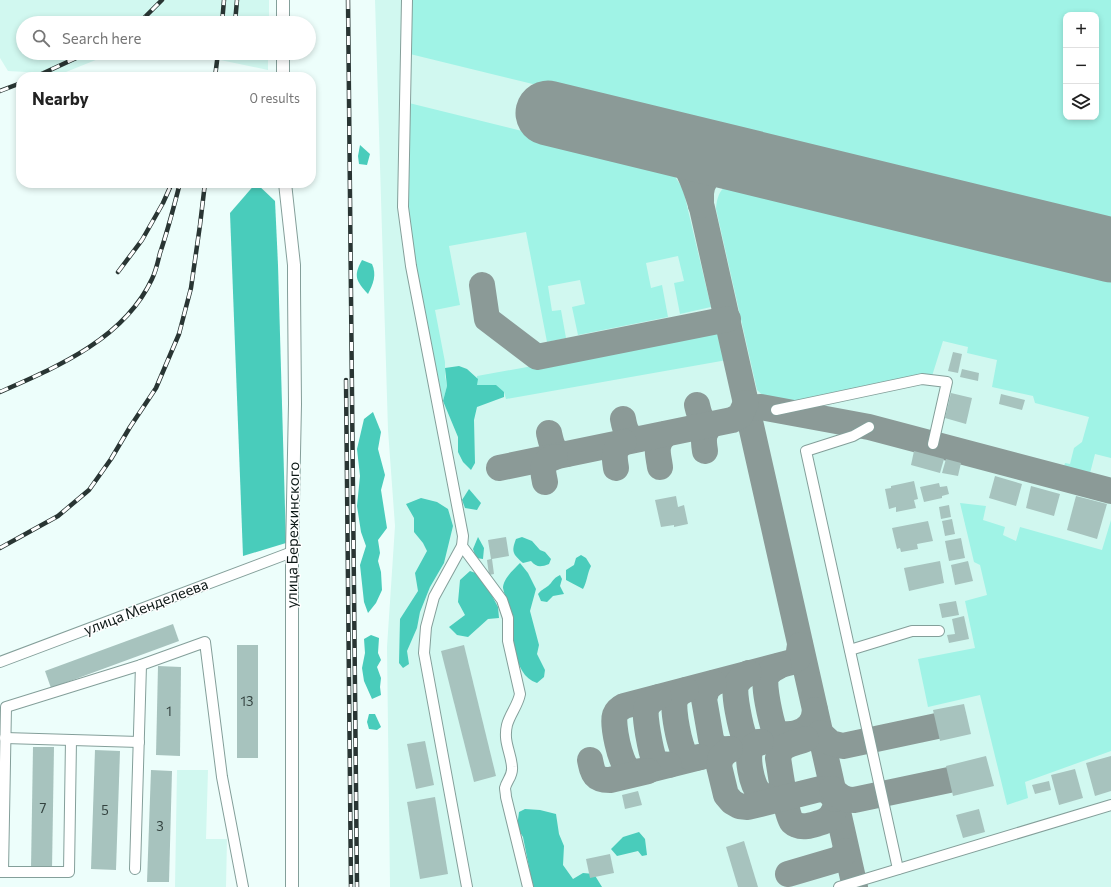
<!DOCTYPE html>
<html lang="en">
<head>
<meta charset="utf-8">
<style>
  :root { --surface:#fff; --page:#f2f2f2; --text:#222; --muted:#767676; --line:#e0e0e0 }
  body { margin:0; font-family:Commissioner,sans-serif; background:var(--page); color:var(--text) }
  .controls { position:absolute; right:12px; top:12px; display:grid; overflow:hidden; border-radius:8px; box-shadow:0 2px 6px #0003 }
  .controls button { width:36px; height:36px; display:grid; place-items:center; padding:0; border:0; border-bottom:1px solid var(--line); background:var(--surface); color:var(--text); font:20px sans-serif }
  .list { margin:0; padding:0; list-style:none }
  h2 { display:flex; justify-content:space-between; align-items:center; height:52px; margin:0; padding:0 16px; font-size:17px }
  h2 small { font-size:13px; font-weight:400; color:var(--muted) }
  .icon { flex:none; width:22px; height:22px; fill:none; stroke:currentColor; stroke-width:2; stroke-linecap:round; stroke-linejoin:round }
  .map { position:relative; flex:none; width:1111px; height:887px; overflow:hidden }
  .search { position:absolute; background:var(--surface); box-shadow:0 2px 6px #0003; left:16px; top:16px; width:300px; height:44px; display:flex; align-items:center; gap:10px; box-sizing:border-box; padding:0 14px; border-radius:22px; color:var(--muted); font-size:15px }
  .panel { position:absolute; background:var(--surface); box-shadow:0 2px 6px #0003; left:16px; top:72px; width:300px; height:116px; border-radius:16px }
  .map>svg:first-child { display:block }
  .built { fill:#d1f8f0; fill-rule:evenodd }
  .green { fill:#a0f3e6; fill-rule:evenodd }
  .forest { fill:#49ccbb }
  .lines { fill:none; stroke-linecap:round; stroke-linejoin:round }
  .taxiway { stroke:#8b9a97; stroke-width:26 }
  .runway { stroke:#8b9a97; stroke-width:65 }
  .building { fill:#a7c3be }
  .minor-casing { stroke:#849f9a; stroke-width:12 }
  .major-casing { stroke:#849f9a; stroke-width:14 }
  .minor { stroke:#fff; stroke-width:10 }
  .major { stroke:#fff; stroke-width:12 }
  .rail-casing { stroke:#293533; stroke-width:4.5 }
  .rail { stroke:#fff; stroke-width:3; stroke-dasharray:9; stroke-linecap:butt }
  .labels { text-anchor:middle; stroke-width:3; stroke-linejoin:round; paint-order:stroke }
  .number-label { font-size:13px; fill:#33423f }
  .street-label { font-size:15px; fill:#0c1715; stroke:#fff }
</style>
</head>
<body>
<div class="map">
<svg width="1111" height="887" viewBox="0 0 1111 887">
  <rect width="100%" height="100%" fill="#edfefb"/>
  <!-- built -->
  <g class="built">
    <path d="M0,0H269V23H23V53H113L61,74L8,71L0,58Z"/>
    <path d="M375,0H1111V887H390L387,647L395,526L388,430ZM1066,15H1096V117H1066Z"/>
    <path d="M187,53H268V70Z"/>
    <path d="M177,770H208L206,839H227L226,887H175Z"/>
  </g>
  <!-- green -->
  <g class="green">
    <path d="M411,0H1111V225L410,54ZM1066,15H1096V117H1066Z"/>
    <path d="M409,103L663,166L674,175L683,189L711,307L680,314L674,283L684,281L678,256L646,263L651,288L662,285L668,317L578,335L572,307L585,304L580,280L548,286L552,311L561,310L566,338L547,342L526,232L449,246L460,305L435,310L445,362V376L447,386L443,401L415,265L407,206Z"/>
    <path d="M736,183L1111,276V458L1095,454L1089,477L1063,470L1065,463L1070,464L1074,448L1082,442L1089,417L1035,403L1033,396L992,387L997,360L967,353L968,347L943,341L932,376L791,406L769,401L757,390L716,209C717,196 721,184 736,183Z"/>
    <path d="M720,332L727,360L506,399L504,392L477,385V376Z"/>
    <path d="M960,503L986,506L983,520L1005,527L1003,535L1016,541L1020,527L1102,550L1111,520V751L1025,782L1028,798L1007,805L980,695L928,707L918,659L975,648L965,601L987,595L980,565L974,562Z"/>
  </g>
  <!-- forest -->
  <g class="forest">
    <path d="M360,145L370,154L367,165L359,164L358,156Z"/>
    <path d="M256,183L275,201L278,265L286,543L243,556L230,213Z"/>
    <path d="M362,260L372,264C377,275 373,284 368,294C356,281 353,276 362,260Z"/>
    <path d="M459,366L467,369L478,379L477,385H496L504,392V397L477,407L474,420L475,463L471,470L463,462L458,452V437L443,401L447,386L445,368Z"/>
    <path d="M373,412L381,432L378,449L385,475L381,490L387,528L378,540L380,553L378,561L381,572L382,590L376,603L368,613L364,602L360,565L366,546L361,532L357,506L360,476L357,449L364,419Z"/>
    <path d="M469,489L481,503L477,510L465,508L462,500Z"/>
    <path d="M421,498L437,502L448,509L453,526L444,563L430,587L420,612L417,628L407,651L409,664L403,668L399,663L400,619L418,591L415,573L427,551L423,543L414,532V518L406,504Z"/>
    <path d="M478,537L484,548L483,559L476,558L473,549Z"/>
    <path d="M522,537L532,541L540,550L545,552L551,559L549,564C541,567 537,568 531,561L523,563C513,554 511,552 516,539Z"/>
    <path d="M581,555L586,558L591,566C587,574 587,582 583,589L566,580V570L574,565L576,558Z"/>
    <path d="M520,563L528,573L536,589L530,611L539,645L537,654L545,670L544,677L537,683C511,675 513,629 509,606C507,600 504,594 503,588C503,579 514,569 520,563Z"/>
    <path d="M470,571L481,575L498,607L499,618L488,619L468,637L457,635L449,627L465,615L458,602L460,580Z"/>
    <path d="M560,575L562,579L560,586L564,594L553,596L547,602L541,601L538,594C541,590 544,589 548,586C553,582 552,579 560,575Z"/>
    <path d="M371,635L379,638L378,653L381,660L377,667L381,678L380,687L381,695L372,699L364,681L362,668L365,653L364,639Z"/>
    <path d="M369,714H375L381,727L377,730L369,729L367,722Z"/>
    <path d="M525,809L540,810L556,814L559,834L564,846L563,865L573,879L583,873L594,874L602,887H533L523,837L517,827L519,812Z"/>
    <path d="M639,832L645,839L647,855L642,856L638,851L617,856L611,849L623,837Z"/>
  </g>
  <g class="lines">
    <!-- taxiway -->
    <g class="taxiway">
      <path d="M666,141C688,165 693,178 702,208L855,887"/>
      <path d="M701,205C701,201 701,197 701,193C703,170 727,162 746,160"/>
      <path d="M482,285L487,319L537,357L728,319"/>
      <path d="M697,405C699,414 701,423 712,424"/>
      <path d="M747,408L761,407L869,427L1111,491"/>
      <path d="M623,419C625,430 627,437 638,439"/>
      <path d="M549,433C552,446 553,453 567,454"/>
      <path d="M705,451C703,439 703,432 712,424"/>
      <path d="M660,467C658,453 654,445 666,434"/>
      <path d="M499,468L732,420L740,416L746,403"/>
      <path d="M616,468C614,456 613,449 624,442"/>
      <path d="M545,482C542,468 541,462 555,457"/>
      <path d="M800,645L798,658L792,662L624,706C620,708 617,710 615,715C612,724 620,763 628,769C633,773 643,771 649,770L796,733C808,730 814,722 815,710"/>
      <path d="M779,666C773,669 768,672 766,678C763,686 771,720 774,729C779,734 784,735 792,734"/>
      <path d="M749,673C743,676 738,680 736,686C733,693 741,729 744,736C748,742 754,743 761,742"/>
      <path d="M714,683L707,689L704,699L711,739C715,748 721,750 730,749"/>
      <path d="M686,690C681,692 676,696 675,701C672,708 680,749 685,754C689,758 695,758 700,757"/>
      <path d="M659,697C653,699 648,703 646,710C644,716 651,752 654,759L660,764L669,765"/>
      <path d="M820,733L831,743L843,746L937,726"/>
      <path d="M806,739C794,744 781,743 778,758C780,770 786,814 792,822C793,823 796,825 797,825C804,828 812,825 819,823C829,821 834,814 836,804"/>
      <path d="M761,742C757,744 753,745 751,749C746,756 752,785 758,791C763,797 770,798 777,799"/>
      <path d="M730,749L721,757L719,766L726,795L732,802L739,806L748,807L820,789L828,791L835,799"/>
      <path d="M590,760C593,774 594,780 610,780L648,771"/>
      <path d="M832,789C839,796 844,800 854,800L949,780"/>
      <path d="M788,874L839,859L846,851"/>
    </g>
    <!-- runway -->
    <path class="runway" d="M548,113L1111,250"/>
  </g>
  <!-- building -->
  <g class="building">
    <path d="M953,352L962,354L958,373L948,371Z"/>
    <path d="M962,369L979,373L978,381L960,377Z"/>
    <path d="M951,393L972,398L966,424L945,418Z"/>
    <path d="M1001,394L1025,400L1022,410L999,404Z"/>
    <path d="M914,451L944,459L940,473L911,465Z"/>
    <path d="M946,459L961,463L958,476L942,473Z"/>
    <path d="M995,476L1022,484L1016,506L989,498Z"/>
    <path d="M914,481L918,499L914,500L916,508L896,512V507L889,509L885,489L891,488V486Z"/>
    <path d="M939,483L940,487L947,486L949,494L942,496V498L924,502L920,487Z"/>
    <path d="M1031,486L1060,494L1054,516L1026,508Z"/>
    <path d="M676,496L678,507L684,505L688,524L674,527V525L661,527L655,500Z"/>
    <path d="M1076,496L1107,504L1097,539L1067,530Z"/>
    <path d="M949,505L951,517L941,519L939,507Z"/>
    <path d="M952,519L955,534L945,536L942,521Z"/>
    <path d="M928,521L933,541L917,544L918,549L901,552L900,548L897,549L892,528Z"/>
    <path d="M506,537L509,556L492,559L494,574L489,575L487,560L491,559L488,540Z"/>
    <path d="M961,538L965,558L949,561L945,541Z"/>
    <path d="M940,561L944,583L909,591L904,568Z"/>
    <path d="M968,561L973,581L955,585L951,565Z"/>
    <path d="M956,601L959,615L942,618L939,604Z"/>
    <path d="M964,616L969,639L949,643L947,635L955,634L952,619Z"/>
    <path d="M173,624L179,641L51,688L45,671Z"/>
    <rect x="237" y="645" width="21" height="113"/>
    <path d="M464,645L496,776L474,782L441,651Z"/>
    <path d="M158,666L181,667L180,756L156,755Z"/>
    <path d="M964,704L971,734L940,741L933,710Z"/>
    <path d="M425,741L434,785L416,789L407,744Z"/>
    <path d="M33,747H54L52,870L31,869Z"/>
    <path d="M95,750L120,751L116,870L91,869Z"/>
    <path d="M986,756L994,786L953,796L946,766Z"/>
    <path d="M1111,756V791L1095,796L1086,763Z"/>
    <path d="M1075,769L1083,798L1059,805L1051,775Z"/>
    <path d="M151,770L172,771L169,882H147Z"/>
    <path d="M1049,781L1051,790L1035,794L1032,785Z"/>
    <path d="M638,791L642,805L625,809L622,795Z"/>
    <path d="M435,797L448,874L420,879L407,802Z"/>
    <path d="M979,809L985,832L963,838L956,815Z"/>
    <path d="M744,841L758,887H738L726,847Z"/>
    <path d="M610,854L614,873L590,878L586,859Z"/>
  </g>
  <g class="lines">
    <defs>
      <g id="minor">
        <path d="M407,0L403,207L411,266L463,536L462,546L502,600L508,618V641L520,694C518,705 510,714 507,725C503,742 511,752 512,767C513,776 507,780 505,788C505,790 506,794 506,797L528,887"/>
        <path d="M776,410L922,379L947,382L933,444"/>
        <path d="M869,427L853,436L806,451L898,869"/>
        <path d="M462,546L434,597L426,627L424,653L467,887"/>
        <path d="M850,650L912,631H939"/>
        <path d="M0,662L292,552"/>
        <path d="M5,738L139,742"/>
        <path d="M135,869L141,665"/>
        <path d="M0,872H69L71,740"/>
        <path d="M3,872L6,707L141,665L205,642L222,777L243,887"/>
        <path d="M839,887L1111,805"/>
      </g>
      <g id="major">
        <path d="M283,23V0"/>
        <path d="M283,53V77"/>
        <path d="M285,183L294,265V289L295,404L292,552V887"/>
      </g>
    </defs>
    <!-- minor casing -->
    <use href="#minor" class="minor-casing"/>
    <!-- major casing -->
    <use href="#major" class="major-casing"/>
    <!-- minor -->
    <use href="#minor" class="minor"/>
    <!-- major -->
    <use href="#major" class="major"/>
    <defs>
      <g id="rail">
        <path d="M348,0L357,887"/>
        <path d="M139,23L162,0"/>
        <path d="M222,23L224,0"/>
        <path d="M235,23L237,0"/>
        <path d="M230,57L231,53"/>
        <path d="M35,77L87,53"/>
        <path d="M215,77L218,53"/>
        <path d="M0,91L21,83"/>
        <path d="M118,272L142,240L163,203L172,183"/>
        <path d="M346,380L351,887"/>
        <path d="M0,392C57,367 124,339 152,279C156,271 158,261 160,253C168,230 174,206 180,183"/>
        <path d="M0,548L58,516L89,490L111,459L130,427L156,388L179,334L191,288L200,225L205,183"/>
      </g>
    </defs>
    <!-- rail casing -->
    <use href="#rail" class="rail-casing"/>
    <!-- rail -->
    <use href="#rail" class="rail"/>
  </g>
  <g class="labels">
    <!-- number labels -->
    <g class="number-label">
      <text x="247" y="706">13</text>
      <text x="169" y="716">1</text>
      <text x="43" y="813">7</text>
      <text x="105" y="815">5</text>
      <text x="160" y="831">3</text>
    </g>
    <!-- street labels -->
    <g class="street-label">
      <text transform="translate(293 535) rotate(-89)" y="5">улица Бережинского</text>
      <text transform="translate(146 607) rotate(-21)" y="5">улица Менделеева</text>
    </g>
  </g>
</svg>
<div class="controls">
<button>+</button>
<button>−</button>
<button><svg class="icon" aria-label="layers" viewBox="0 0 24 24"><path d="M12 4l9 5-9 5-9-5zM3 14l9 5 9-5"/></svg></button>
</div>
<div class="search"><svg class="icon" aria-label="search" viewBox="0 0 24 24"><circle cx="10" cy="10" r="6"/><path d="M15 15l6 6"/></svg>Search here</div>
<section class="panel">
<h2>Nearby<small>0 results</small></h2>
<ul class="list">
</ul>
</section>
</div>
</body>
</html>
